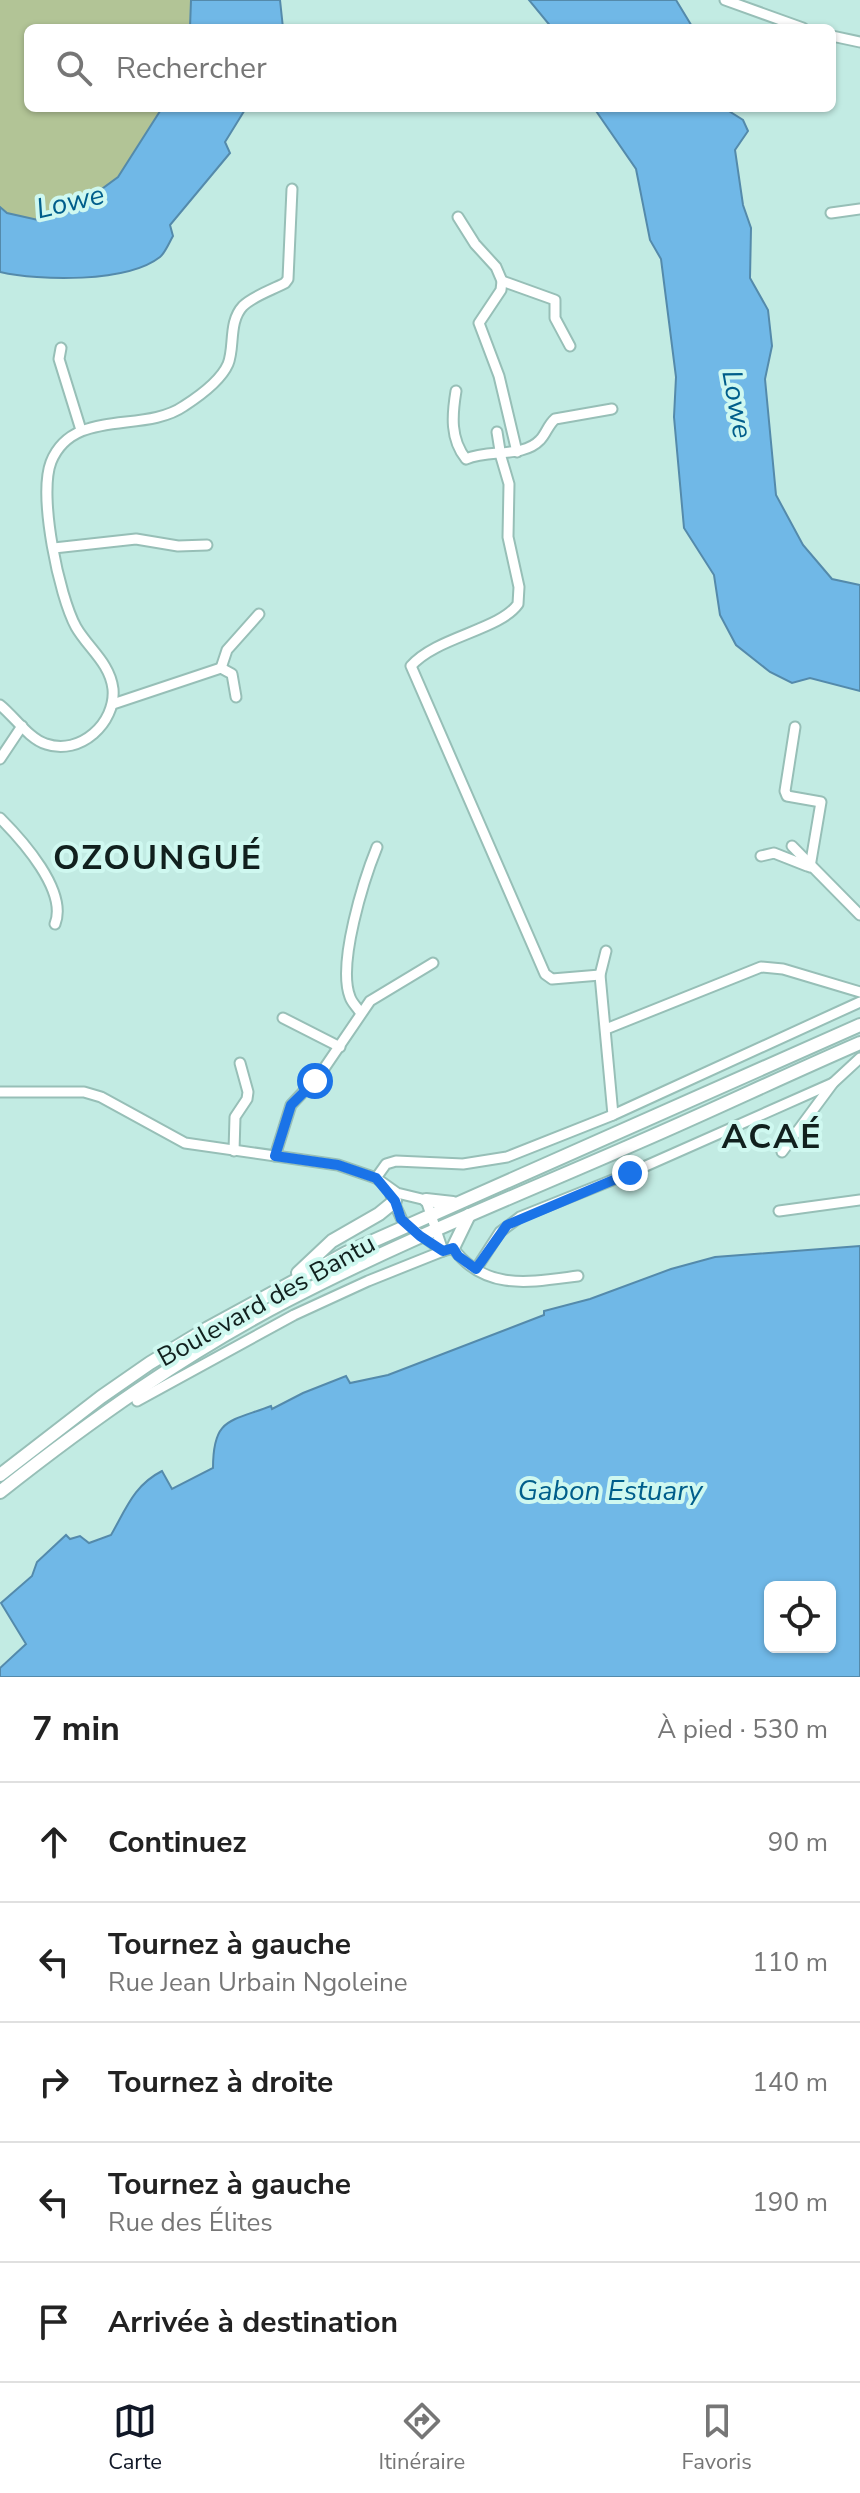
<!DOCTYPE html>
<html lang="fr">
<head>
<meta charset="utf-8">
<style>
  :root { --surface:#fff; --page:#f2f2f2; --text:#222; --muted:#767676; --line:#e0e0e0; --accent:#111827 }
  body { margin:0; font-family:"Nunito Sans",sans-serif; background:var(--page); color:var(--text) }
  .controls { position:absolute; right:24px; bottom:24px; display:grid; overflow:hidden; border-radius:12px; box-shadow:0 2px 6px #0004 }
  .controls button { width:72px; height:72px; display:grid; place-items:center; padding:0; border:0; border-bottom:2px solid var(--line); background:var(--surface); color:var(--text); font:40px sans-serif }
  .stop { position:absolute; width:24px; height:24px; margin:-18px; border:6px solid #1a73e8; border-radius:50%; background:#fff }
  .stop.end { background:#1a73e8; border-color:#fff; box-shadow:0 2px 8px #0008 }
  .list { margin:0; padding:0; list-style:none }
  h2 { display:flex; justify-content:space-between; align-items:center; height:104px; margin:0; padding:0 32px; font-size:34px }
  h2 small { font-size:26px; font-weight:400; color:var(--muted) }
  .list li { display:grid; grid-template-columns:52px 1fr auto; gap:24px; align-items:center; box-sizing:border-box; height:120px; padding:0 32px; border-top:2px solid var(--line) }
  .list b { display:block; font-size:30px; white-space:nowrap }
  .list p { margin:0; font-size:26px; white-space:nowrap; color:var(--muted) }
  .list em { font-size:26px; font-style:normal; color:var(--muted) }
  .icon { flex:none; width:44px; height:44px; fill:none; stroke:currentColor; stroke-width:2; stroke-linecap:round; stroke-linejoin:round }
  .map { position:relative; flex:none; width:860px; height:1677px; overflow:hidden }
  .search { position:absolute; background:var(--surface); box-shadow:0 2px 6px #0004; left:24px; right:24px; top:24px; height:88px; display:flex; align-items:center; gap:20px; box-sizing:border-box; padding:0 28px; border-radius:12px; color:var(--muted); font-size:30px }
  .sheet { height:704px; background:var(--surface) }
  nav { display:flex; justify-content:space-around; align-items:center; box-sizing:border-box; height:112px; border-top:2px solid var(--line); background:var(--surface); font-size:22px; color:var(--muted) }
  nav a { display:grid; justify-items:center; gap:4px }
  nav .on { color:var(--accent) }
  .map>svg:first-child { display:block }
  .green { fill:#b2c496 }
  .water { fill:#70b8e7; stroke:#548aab; stroke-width:2; fill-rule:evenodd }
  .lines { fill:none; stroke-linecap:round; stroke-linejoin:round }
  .minor-casing { stroke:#97bfb7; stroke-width:13 }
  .highway-casing { stroke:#97bfb7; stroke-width:16 }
  .minor { stroke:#fff; stroke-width:9 }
  .highway { stroke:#fff; stroke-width:12 }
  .route { stroke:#1a73e8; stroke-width:10 }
  .labels { text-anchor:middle; stroke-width:8; stroke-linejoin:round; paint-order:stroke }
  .street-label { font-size:26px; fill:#11201e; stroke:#cff8f0 }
  .water-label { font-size:28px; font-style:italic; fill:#005e8b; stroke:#cff8f0 }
  .district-label { font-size:34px; font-weight:bold; letter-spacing:2px; fill:#11201e; stroke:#cff8f0 }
</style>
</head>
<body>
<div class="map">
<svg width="860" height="1677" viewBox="0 0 860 1677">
  <rect width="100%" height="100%" fill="#c2ebe3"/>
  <!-- green -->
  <path class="green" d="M0,0H191L190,28H28V108H162L118,177L73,210L38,220L7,213L0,207Z"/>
  <!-- water -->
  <g class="water">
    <path d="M191,0H280L283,28H190Z"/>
    <path d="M529,0H676L693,28H552Z"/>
    <path d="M162,108H246L225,142L230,153L170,225L173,236C169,243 165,253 160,257C127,283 39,281 0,272V207L7,213L38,220L73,210L118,177Z"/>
    <path d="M594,108H724L743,120L748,131L735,150L743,205L751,228L750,278L768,310L772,346L765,379L776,495L803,545L832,579L860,585V691L810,678L792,683L770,672L736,645L720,615L714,575L684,528L674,417L676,377L661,259L650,240L636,169Z"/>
    <path d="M860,1246V1677H0V1668L26,1644L1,1603L32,1576L37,1562L66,1535L70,1539L80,1536L89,1543L111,1535C126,1509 134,1485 162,1471L172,1489L213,1468C213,1418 229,1422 271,1406L272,1409L303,1393L346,1376L350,1383L388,1375L544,1315V1311L590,1299L671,1269L715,1257ZM770,1587H830V1647H770Z"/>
  </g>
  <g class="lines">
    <defs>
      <g id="minor">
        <path d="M725,0L803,28"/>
        <path d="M832,36L860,42"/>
        <path d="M831,213L860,209"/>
        <path d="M458,217L475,244L496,267L502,281L501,290L479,323L499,376L517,452"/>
        <path d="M502,281L555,300V318L570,346"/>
        <path d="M61,348L59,359L81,430"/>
        <path d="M456,391C452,415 450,439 466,459C489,449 523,458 540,440C546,434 548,425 555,419L612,409"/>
        <path d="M497,432L501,457L509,484L508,537L519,587L518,604C500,630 436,637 411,666L545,974L552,979L600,975"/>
        <path d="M54,548L136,539L178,546L207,545"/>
        <path d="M221,668L227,650L259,614"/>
        <path d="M113,704L221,668L232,674L236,697"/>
        <path d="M0,705C14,716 29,739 46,744C80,756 116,723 113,689C110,663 88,648 76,627C59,596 38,496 51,462C73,407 144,434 184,406C198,397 221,380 228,364C235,347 228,322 243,306C253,296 272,290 285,283L288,279L292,189"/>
        <path d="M795,727L785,791L787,796L821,802L810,867"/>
        <path d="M0,759L22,726"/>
        <path d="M0,818C22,840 68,891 55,924"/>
        <path d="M792,846L860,915"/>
        <path d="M761,856L774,853L807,866"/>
        <path d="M606,951L600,975L613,1115"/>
        <path d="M360,1012C357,1007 352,1003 350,997C337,964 364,879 377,847"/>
        <path d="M283,1018L340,1047"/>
        <path d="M606,1029L761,967L783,969L860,992"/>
        <path d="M0,1092H84L101,1097L185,1143L338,1165L376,1178L397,1193L426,1200L443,1251"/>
        <path d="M234,1151L235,1117L247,1099L248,1092L240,1063"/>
        <path d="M782,1152L833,1083L860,1058"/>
        <path d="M275,1156L291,1105L321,1073L370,1001L433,963"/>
        <path d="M376,1178L386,1164L396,1161L463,1164L507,1157L613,1115L860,1002"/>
        <path d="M391,1196L403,1222L442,1250"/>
        <path d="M779,1211L860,1200"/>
        <path d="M476,1269L500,1232L520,1217L630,1173L833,1083"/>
        <path d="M137,1401L294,1315L368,1281L443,1251L453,1248C485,1292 531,1282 578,1276"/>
      </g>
      <g id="highway">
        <path d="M426,1200L453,1203"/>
        <path d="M453,1248L469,1215"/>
        <path d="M298,1273L332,1241L379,1214L395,1201"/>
        <path d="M0,1475L101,1397L150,1363L208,1328L346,1253L860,1025"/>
        <path d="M0,1492C90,1421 184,1354 286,1301C401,1241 521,1194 639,1142C713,1110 786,1075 860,1043"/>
      </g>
    </defs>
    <!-- minor casing -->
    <use href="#minor" class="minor-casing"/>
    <!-- highway casing -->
    <use href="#highway" class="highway-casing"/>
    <!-- minor -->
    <use href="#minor" class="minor"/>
    <!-- highway -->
    <use href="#highway" class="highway"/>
  </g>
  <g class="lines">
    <!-- route -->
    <path class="route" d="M315,1081L291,1105L275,1156L338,1165L376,1178L395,1201L401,1219L420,1236L443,1251L453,1248L458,1256L476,1269L507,1225L630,1173"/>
  </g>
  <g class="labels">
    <!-- street labels -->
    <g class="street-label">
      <text transform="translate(266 1300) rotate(-29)" y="9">Boulevard des Bantu</text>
    </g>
    <!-- water labels -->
    <g class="water-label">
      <text transform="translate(70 201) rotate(-13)" y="10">Lowe</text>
      <text transform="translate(738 404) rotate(80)" y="10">Lowe</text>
      <text x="610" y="1500">Gabon Estuary</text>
    </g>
    <!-- district labels -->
    <g class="district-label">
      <text x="158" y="869">OZOUNGUÉ</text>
      <text x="772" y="1148">ACAÉ</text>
    </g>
  </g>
</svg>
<div class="controls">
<button><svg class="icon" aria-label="locate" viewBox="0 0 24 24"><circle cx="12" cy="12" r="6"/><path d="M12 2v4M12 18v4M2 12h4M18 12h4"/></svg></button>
</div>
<div class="stop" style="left:315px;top:1081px"></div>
<div class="stop end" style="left:630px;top:1173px"></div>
<div class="search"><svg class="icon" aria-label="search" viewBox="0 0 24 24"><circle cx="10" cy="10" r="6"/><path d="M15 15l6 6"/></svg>Rechercher</div>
</div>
<section class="sheet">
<h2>7 min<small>À pied · 530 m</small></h2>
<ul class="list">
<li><svg class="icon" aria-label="ahead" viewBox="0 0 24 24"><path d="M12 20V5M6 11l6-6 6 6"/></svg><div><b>Continuez</b></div><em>90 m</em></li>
<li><svg class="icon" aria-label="left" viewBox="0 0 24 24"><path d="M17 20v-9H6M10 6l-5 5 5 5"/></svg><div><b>Tournez à gauche</b><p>Rue Jean Urbain Ngoleine</p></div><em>110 m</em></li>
<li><svg class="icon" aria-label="right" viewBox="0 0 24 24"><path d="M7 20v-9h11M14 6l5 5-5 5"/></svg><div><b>Tournez à droite</b></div><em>140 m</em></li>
<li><svg class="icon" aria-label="left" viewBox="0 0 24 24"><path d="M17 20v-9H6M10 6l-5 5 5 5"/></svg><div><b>Tournez à gauche</b><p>Rue des Élites</p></div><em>190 m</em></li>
<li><svg class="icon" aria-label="arrive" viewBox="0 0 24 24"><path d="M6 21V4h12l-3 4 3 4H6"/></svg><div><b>Arrivée à destination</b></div></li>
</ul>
</section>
<nav>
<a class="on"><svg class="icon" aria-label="map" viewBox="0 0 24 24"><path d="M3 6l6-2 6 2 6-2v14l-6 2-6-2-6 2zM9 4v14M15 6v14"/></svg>Carte</a>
<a><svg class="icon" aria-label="directions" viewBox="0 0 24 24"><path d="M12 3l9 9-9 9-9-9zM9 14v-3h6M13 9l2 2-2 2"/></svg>Itinéraire</a>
<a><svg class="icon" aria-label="saved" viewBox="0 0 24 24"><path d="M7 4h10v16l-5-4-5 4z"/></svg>Favoris</a>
</nav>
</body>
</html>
